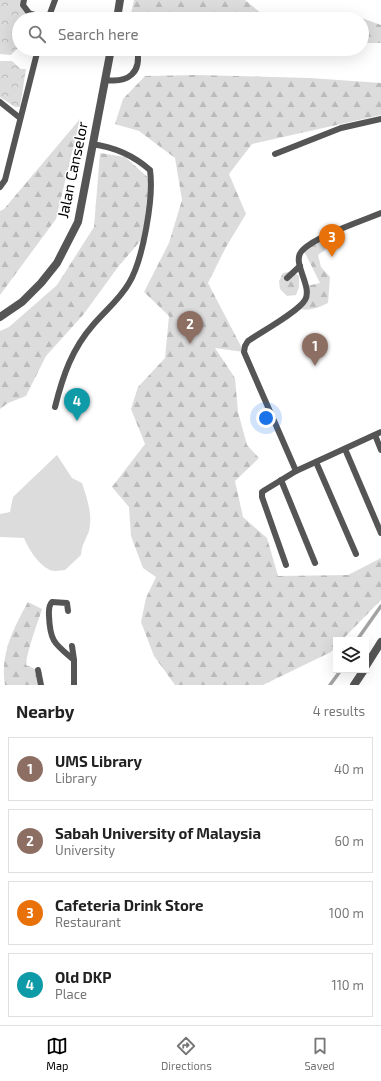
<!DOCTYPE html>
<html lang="en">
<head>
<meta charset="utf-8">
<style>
  :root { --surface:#fff; --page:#f6f6f6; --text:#222; --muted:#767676; --line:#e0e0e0; --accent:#000 }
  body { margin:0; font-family:"Exo 2",sans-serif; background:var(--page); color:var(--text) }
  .controls { position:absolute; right:12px; bottom:12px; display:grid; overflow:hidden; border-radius:0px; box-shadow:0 4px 16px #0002 }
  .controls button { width:36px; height:36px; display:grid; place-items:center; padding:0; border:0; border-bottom:1px solid var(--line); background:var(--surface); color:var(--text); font:20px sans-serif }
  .you { position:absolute; left:266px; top:418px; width:14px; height:14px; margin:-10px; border:3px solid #fff; border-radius:50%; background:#1a73e8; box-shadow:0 0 0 6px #1a73e833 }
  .badge { display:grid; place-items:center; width:26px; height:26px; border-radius:50%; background:var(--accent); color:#fff; font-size:13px; font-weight:700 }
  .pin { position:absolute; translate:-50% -33px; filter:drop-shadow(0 1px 2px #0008) }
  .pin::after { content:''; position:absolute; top:21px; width:14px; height:12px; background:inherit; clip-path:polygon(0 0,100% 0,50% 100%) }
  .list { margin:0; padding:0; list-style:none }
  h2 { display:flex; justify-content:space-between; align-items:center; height:52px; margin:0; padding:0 16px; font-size:17px }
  h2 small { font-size:13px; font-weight:400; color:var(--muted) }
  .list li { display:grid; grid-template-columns:26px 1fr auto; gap:12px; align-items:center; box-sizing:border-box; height:64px; margin:0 8px 8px; padding:0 8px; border:1px solid var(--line); border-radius:0px }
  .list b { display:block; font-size:15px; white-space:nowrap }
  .list p { margin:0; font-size:13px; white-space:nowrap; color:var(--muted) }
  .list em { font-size:13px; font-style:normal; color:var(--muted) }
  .icon { flex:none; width:22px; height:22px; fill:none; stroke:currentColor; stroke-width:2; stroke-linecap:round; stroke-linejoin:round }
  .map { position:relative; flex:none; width:381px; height:685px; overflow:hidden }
  .search { position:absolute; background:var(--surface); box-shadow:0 4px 16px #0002; left:12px; right:12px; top:12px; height:44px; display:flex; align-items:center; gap:10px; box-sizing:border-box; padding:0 14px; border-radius:22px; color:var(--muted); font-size:15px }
  .sheet { height:340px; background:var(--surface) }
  nav { display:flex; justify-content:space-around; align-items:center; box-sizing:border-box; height:56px; border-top:1px solid var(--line); background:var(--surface); font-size:11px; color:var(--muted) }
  nav a { display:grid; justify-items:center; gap:2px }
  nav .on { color:var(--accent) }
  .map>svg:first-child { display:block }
  .grass { fill:#dcdcdc }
  .forest { fill:url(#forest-firs) }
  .park { fill:url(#park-crowns) }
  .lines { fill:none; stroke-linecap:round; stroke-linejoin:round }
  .stream { stroke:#a3a3a3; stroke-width:3.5 }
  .service { stroke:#555; stroke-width:6 }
  .minor { stroke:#555; stroke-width:8 }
  .labels { text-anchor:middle; stroke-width:3; stroke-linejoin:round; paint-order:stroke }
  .street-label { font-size:15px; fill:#000; stroke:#fff }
</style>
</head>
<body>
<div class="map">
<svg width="381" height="685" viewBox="0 0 381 685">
  <defs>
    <pattern id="forest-firs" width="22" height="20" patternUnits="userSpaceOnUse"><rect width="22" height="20" fill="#dcdcdc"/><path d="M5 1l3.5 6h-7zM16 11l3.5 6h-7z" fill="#bbb"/></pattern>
    <pattern id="park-crowns" width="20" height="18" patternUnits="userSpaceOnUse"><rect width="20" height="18" fill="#dcdcdc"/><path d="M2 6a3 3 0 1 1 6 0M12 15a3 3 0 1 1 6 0" fill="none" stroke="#bbb"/></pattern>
  </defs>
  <rect width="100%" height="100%" fill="#fff"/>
  <!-- grass -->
  <path class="grass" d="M57,455L72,478L82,483C87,499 93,514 89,531C86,540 82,543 81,555L65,570C61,570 54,572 50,570C38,564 29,550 24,538L0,537V514L10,512L13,497Z"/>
  <!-- forest -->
  <g class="forest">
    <path d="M134,0H245L268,19H130Z"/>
    <path d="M345,12L381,25V43H362V19H331Z"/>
    <path d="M197,75L310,78L381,83V115L252,144L229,174L246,214L226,247L208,283L244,352L215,348L235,378L238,412L247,445L259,458L235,481L243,517L267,538L278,576L348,575L381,558V600L342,640H336V647L331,652L263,685H175L154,656L141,622L146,598L156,577L143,568L131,536L129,507L112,487L145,444L131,409L138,387L165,358L169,316L144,292L169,243L182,200L175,158L139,131L115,124L123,99L145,76Z"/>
    <path d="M80,119L56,219L0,295V211L4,209Z"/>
    <path d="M100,153L125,157L151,180L148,232L118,267L83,315L46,356L26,396L8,403L0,409V331L9,327L57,285L94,227Z"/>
    <path d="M316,238L328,242L325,250L318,255L321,267L330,277L328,303C318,308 308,312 296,308L306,298L307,286L320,283L304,251L310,240Z"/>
    <path d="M292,271L299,276V287L296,295L287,296L280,289L279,281L283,273Z"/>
    <path d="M28,602L42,609C37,625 27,650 26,665L42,672V685H5C0,654 13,629 28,602Z"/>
  </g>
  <!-- park -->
  <g class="park">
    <path d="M0,0H21L26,11L40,19H19V47L11,55L0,54Z"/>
    <path d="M0,61H12L21,69H26L20,107H15L0,97Z"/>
  </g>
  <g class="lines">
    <!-- stream -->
    <g class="stream">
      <path d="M357,640L381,606"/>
      <path d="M330,685L341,670"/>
    </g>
    <!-- service -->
    <g class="service">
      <path d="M24,0L23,5L29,13L48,19L55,0"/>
      <path d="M106,80C128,83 142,73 137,49"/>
      <path d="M0,102L20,118"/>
      <path d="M275,154L341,128L381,119"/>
      <path d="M0,187L5,180L38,49"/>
      <path d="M381,213C362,221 313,237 301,252C292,263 313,287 305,300C298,312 261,332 248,341L245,346L244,352L296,471L381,432"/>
      <path d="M287,278L300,266"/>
      <path d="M55,407C63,375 72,349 93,325C105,311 120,299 129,283C143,260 154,197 150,170C133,155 114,147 92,144"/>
      <path d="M375,435L381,450"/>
      <path d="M345,449L381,533"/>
      <path d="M316,462L356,554"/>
      <path d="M281,480L315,563"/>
      <path d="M286,565L262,497V492L265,490L296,471"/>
      <path d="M68,611L67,603L52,602C48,606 49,611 49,616C50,642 55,644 74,660V685"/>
      <path d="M72,646L74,660"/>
      <path d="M38,670L41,685"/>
    </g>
    <!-- minor -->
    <g class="minor">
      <path d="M117,19L120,0"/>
      <path d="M0,317L22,302L41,283L57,263L78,222L111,49"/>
      <path d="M366,666L381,642"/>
      <path d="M354,685L364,670"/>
    </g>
  </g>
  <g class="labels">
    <!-- street labels -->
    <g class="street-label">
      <text transform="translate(73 170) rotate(-78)" y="5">Jalan Canselor</text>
    </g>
  </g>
</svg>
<div class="controls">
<button><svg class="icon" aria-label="layers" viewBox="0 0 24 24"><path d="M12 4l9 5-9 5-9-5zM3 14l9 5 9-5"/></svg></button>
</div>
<div class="you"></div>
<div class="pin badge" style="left:315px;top:366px;background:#8d6e63">1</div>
<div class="pin badge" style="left:190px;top:344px;background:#8d6e63">2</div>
<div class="pin badge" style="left:332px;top:257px;background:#e8710a">3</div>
<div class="pin badge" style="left:77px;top:421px;background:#0f9aa8">4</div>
<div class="search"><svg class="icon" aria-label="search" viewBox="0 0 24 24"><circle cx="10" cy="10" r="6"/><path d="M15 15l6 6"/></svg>Search here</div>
</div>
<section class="sheet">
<h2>Nearby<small>4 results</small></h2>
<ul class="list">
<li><span class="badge" style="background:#8d6e63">1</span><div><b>UMS Library</b><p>Library</p></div><em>40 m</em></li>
<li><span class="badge" style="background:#8d6e63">2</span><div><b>Sabah University of Malaysia</b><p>University</p></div><em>60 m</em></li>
<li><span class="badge" style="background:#e8710a">3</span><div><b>Cafeteria Drink Store</b><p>Restaurant</p></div><em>100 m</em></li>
<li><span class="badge" style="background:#0f9aa8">4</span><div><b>Old DKP</b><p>Place</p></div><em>110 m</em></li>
</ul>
</section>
<nav>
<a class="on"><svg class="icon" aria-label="map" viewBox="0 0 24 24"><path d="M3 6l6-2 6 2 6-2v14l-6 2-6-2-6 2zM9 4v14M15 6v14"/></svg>Map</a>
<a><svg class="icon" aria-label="directions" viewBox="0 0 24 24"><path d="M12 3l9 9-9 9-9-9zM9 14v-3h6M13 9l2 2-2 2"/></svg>Directions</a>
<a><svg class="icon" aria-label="saved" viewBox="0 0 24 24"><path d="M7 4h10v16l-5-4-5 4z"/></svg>Saved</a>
</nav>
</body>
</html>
